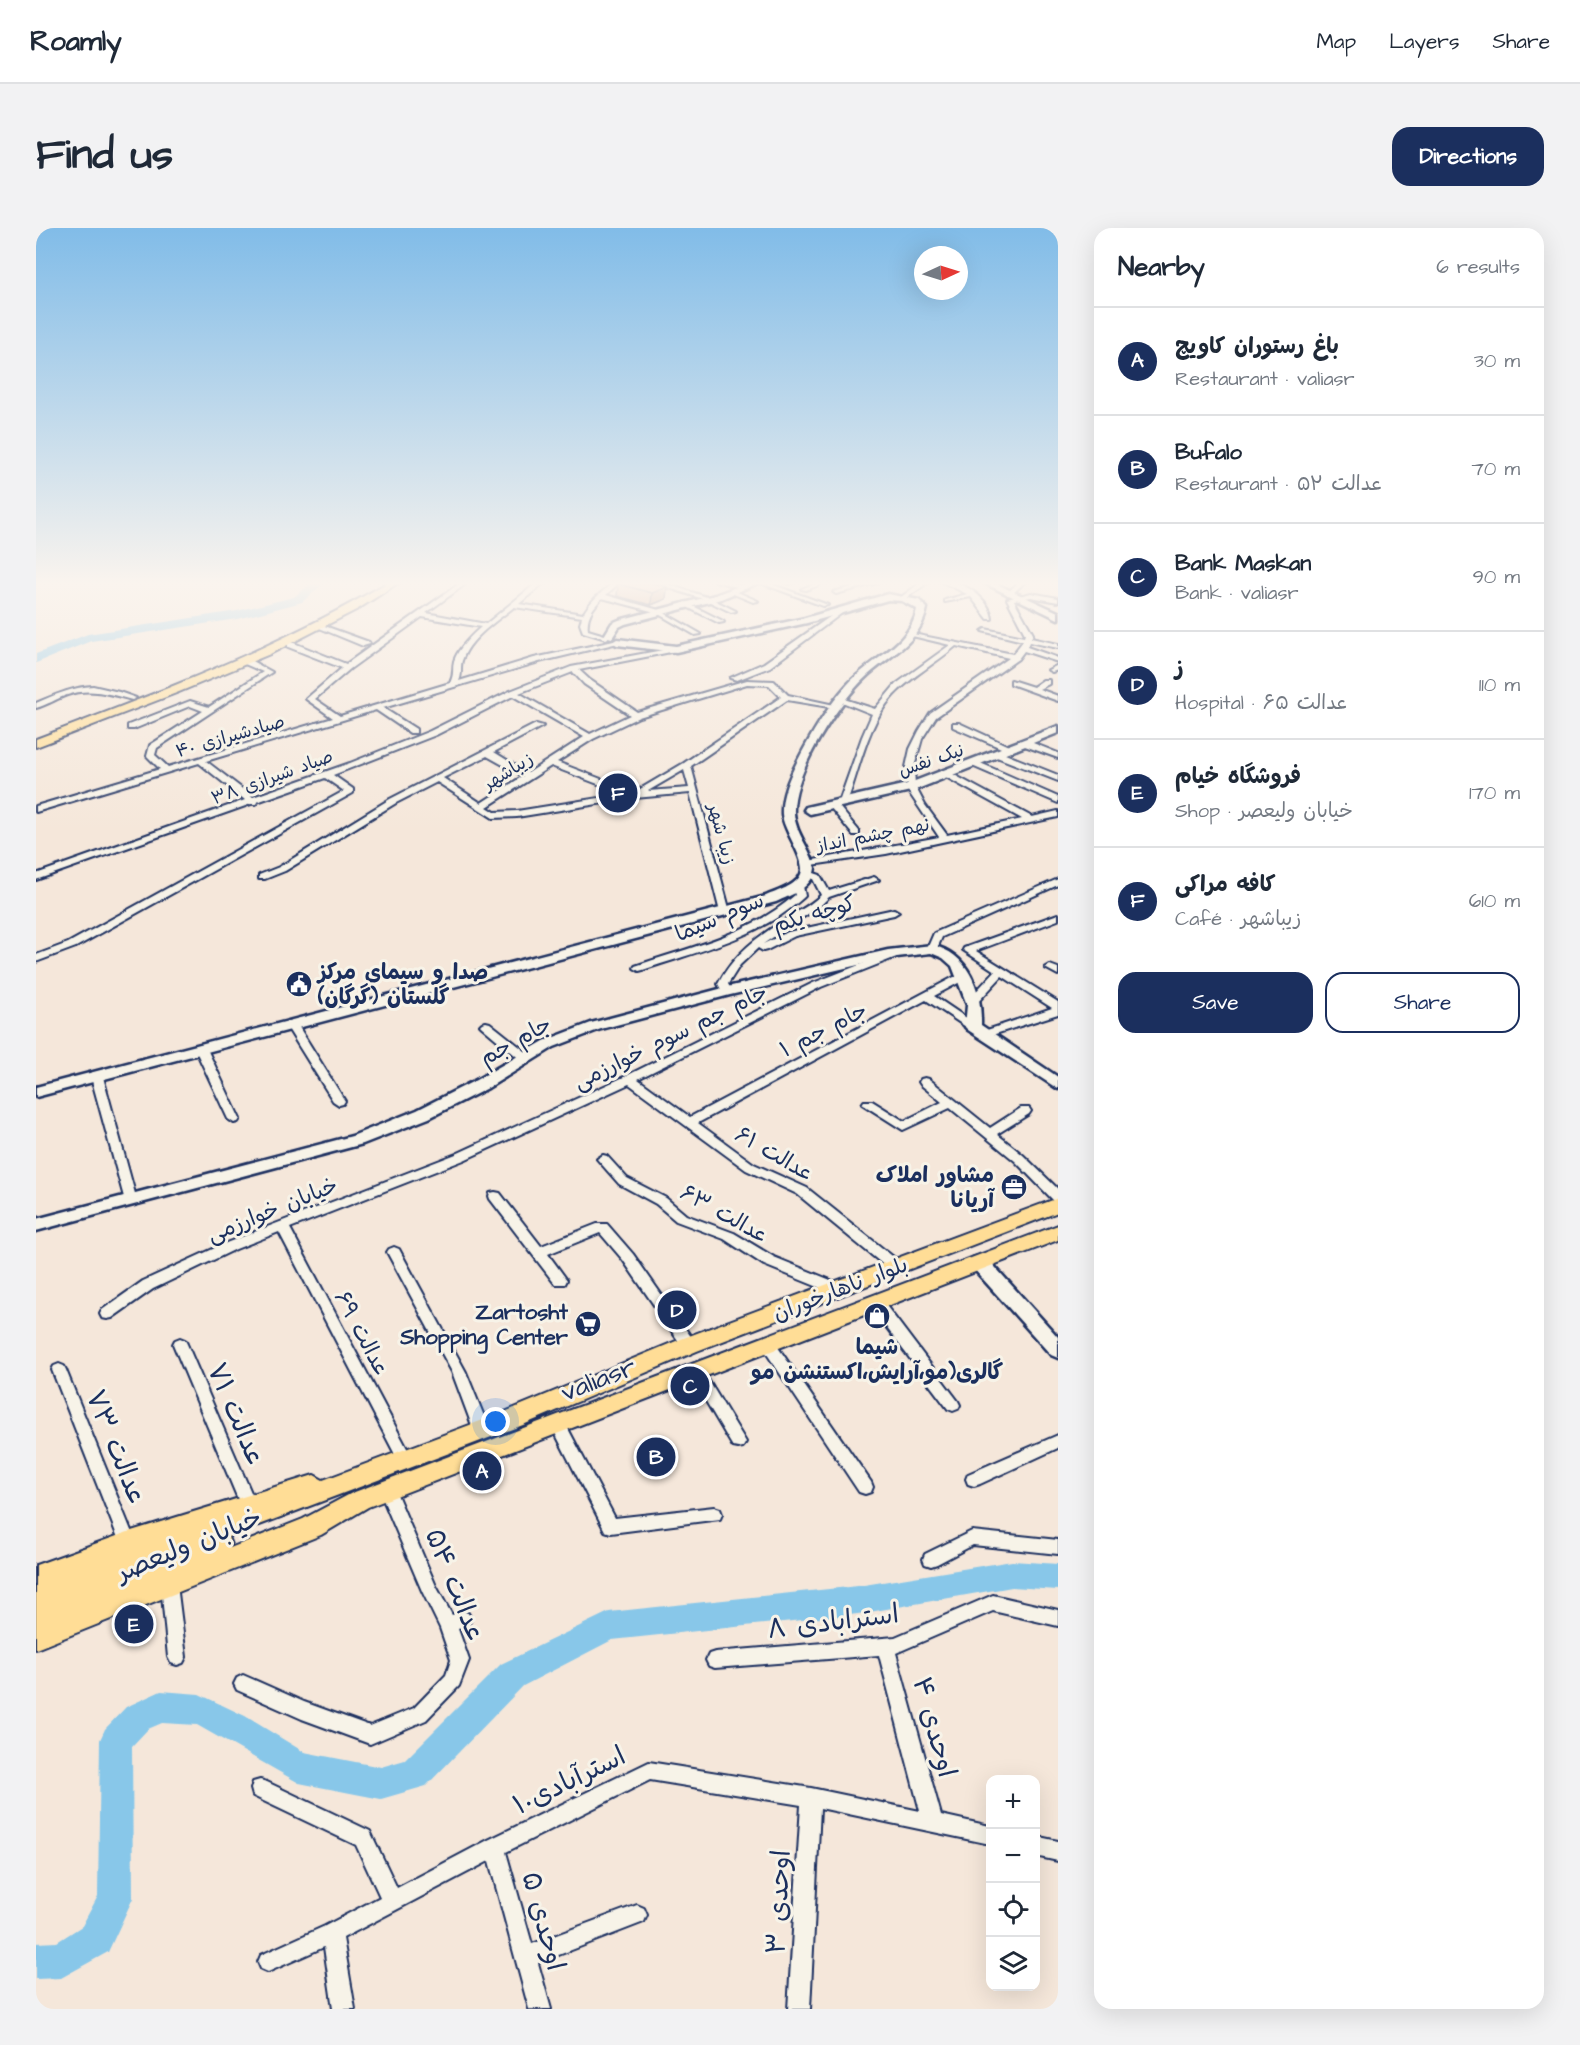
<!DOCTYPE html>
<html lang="en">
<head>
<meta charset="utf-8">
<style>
  :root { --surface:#fff; --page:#f2f2f3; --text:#1f2937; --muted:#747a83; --line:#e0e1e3; --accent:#1b2f5e }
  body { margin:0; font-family:"Architects Daughter","Playpen Sans Arabic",sans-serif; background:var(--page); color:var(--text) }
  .controls { position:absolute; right:18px; bottom:18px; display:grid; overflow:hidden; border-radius:12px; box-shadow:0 6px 24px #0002 }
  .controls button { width:54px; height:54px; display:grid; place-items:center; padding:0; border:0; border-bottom:2px solid var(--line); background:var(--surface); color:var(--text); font:30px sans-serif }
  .compass { position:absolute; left:878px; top:18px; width:54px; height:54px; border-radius:50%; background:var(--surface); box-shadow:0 6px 24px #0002; rotate:86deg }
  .you { position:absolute; left:460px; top:1194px; width:21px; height:21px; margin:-15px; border:4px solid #fff; border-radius:50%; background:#1a73e8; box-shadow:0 0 0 9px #1a73e833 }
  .badge { display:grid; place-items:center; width:39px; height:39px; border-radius:50%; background:var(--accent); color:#fff; font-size:20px; font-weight:700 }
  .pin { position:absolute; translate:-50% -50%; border:3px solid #fff; box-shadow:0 2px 6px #0006 }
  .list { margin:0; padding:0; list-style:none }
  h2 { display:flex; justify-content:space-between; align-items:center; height:78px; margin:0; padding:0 24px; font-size:26px }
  h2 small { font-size:20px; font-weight:400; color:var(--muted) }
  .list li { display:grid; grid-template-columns:39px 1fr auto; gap:18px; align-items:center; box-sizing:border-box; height:108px; padding:0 24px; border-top:2px solid var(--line) }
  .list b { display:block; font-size:22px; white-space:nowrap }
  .list p { margin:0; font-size:20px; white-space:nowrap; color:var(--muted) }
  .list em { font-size:20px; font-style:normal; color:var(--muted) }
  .actions { display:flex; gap:12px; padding:18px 24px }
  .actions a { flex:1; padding:14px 0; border:2px solid var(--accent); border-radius:18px; text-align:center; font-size:21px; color:var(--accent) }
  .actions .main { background:var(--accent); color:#fff }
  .icon { flex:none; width:33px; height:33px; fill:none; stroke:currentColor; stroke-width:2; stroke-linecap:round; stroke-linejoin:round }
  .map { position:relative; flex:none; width:1022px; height:1781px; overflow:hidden; border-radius:18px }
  header { display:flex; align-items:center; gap:36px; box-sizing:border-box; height:84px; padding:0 30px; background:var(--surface); border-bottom:2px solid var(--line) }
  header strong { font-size:28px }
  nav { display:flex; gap:33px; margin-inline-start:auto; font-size:21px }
  .intro { display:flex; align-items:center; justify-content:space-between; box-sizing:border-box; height:144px; padding:0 36px }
  h1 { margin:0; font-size:42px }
  .button { padding:15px 27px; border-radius:18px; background:var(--accent); color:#fff; font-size:21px; font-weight:700 }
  main { display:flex; gap:36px; padding:0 36px }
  aside { flex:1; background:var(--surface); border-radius:18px; box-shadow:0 6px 24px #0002 }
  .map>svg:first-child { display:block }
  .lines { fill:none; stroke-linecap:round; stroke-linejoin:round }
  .river { fill:#88c7e9; fill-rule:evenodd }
  .street-casing { stroke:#1b2f5e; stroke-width:4 }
  .secondary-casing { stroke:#1b2f5e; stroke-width:5 }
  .primary-casing { stroke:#1b2f5e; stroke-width:4 }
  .street { fill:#f7f3e8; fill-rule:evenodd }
  .secondary { fill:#f7f3e8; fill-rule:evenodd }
  .primary { fill:#ffdd96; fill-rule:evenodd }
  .wall { fill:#cc9f8a; stroke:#1b2f5e; stroke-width:1.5 }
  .shaded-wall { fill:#a68270; stroke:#1b2f5e; stroke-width:1.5 }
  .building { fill:#edb9a0; stroke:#1b2f5e; stroke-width:1.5 }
  .labels { text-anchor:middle; stroke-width:6; stroke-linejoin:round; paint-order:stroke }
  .far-street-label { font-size:18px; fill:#1b2f5e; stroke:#f7f3e8 }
  .street-label { font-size:22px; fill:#1b2f5e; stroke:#f7f3e8 }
  .poi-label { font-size:22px; font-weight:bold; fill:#1b2f5e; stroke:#f7f3e8; text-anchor:end }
  .near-street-label { font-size:27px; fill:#1b2f5e; stroke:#f7f3e8 }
</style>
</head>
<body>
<header>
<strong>Roamly</strong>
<nav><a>Map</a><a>Layers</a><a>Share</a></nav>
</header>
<div class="intro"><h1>Find us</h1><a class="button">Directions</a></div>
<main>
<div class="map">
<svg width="1022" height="1781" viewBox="0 0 1022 1781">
  <rect width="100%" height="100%" fill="#f5e7da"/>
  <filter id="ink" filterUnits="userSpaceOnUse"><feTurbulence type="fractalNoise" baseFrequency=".0167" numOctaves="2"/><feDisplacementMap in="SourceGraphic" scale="12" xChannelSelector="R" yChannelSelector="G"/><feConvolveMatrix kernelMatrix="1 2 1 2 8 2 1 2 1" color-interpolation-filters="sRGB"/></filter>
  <g filter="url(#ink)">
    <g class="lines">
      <!-- river -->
      <g class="river">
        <path d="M278,353H291L266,374L201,391L55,413L0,435V426L52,406L201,383L258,369Z"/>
        <path d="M976,1333L1022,1336V1362L976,1359L822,1386L576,1412L487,1458L390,1558L345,1571L263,1555L161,1497L126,1495L112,1501L96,1518L97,1670L72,1724L25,1750L0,1751V1715L21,1714L46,1698L62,1668L64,1512L69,1501L90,1479L125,1463L163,1466L209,1488L268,1524L345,1539L369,1532L465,1436L573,1384L822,1358Z"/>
      </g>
      <defs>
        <g id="street">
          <path d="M427,353H434L390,385L450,396L503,353H510L483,376L547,386C555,372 567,363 579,353H585L570,367L623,382L665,406L659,407L619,384L566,370C557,380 550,388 552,402L572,408V410L570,411L547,404L544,396L546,389L478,379C461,393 436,408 427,430C423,438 427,444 423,453L498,430L578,413L582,415L503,434L347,480L380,501V505H374L340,482L170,533L217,569L314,535L394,503L474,463L535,439L643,419V423H640L543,442L554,452L601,484L711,452L738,453L752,467L803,478L799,480L751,472L655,538L694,684L692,686L689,687L684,684L654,565L599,570L481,589L457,590L401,554L360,575L249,643L229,651H223V647L243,639L354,571L500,496L507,498L458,524L492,545L548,509L477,468L400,507L297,547L317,561V565L40,719L0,734V727L32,715L308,563L289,550L221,574L220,576H215L0,652V646L209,572L163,535L0,584V578L124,541L111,528L114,517L167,483L154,478L98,501H92V497L154,473L173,479L227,444L204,434V430H210L236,444L121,520L119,527L132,539L297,490L270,471L306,440L252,419V415H258L310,436ZM386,389L445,399C436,407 422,420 418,433C416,442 419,445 414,455L304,488L279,471L314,441ZM537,444L548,456L594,487L554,506L483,465ZM711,456L733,457L745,469L648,535L599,564L521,534L557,511L603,489ZM451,528L487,548L445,575L407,550ZM515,538L588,566L481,583L459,584L451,579ZM648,542L653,560L612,563Z"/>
          <path d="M612,353H621L674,370L700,383L695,384L670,372Z"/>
          <path d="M679,353H689L712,359L709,361Z"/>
          <path d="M719,353H727L792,377L787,378Z"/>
          <path d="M746,353H756L757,354L754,356Z"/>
          <path d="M786,353H794L770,362L765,361Z"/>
          <path d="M839,353H849L800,366L797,364Z"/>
          <path d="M887,353H894L869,371H865V369Z"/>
          <path d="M904,353C925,351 954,370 956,391H952L935,369L909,374V372L931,366Z"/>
          <path d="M984,353H990L975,367H971V365Z"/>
          <path d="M695,363H699L722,373L717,374L695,365Z"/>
          <path d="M995,365L1022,370V374L995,369L978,372L997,406L995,410L1022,416V420L993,414L991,419L1022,430V434L988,423L982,431L900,489L886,511L878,539L879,558L889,577L911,607L986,591L908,548V544L911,543L996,589L1022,583V589L850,626L769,638V634L772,633L903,609L872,563L870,539L874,521L883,503L894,485L973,430L920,418C900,435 876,448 857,468C832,495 824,539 811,574L807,577L803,574L826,509L836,486L801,472L805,470L839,481L860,456L914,417L872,407V405L977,426L987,413L946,403L949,401L988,409L989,406L971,371Z"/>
          <path d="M649,374L687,393L688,394L683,395L647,377L646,376Z"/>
          <path d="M805,381L810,382L734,439L701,452L694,450L728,435Z"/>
          <path d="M283,396L333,414L334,416L327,418L281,399L280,398Z"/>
          <path d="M1022,437V442L1016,444L1012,442Z"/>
          <path d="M975,452L997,459L1007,452H1013V456L1003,461L1022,468V473L975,456Z"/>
          <path d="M57,458L83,464L100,470L96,472C74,466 54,459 31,467C20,471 11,477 0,480V475C19,467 36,459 57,458Z"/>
          <path d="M917,495H923L979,521L972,523L917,499Z"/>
          <path d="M986,513H992L1022,525V530L986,517Z"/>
          <path d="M958,524H964L1022,547V553L958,528Z"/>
          <path d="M936,534H942L1022,569V575L936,538Z"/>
          <path d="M797,574L800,575L823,603V607H817L794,579V575Z"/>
          <path d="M772,643L784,647L793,663L838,649L843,652L793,669L784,678L727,716L752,704L858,681L863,684L858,687L759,708L731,722L727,723L722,720L704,737L692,756L696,763L695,765H687L682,756C697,727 722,708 750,691C762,683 775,677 785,667L777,651L767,646Z"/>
          <path d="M1022,651V657L906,709L900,723H892L891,721L898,705Z"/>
          <path d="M762,655L767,658L769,668L767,670C723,710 662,723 607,742L603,743L598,740L599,738C654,719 715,706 759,667L757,658Z"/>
          <path d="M1022,686V692L940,723L1022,774V786L953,808H945L943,806L945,804L1016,780L966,748L941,775H933L932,773L933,771L959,743L927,722L928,720Z"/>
          <path d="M859,723L863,724L864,726L863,728L785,759L602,851L654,889L918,749H926L927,751L926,753L898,768L941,797L943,799L941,801H933L890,772L662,895L718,936L771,960L865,1035L867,1039L865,1043H855L761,966L710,942L593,856L428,932L254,1000L374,1226L377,1231L374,1236L369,1238L364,1236L243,1004L200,1021L117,1061L76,1090L71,1091L66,1090L64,1086L66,1082L107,1053L190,1015L420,926L590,848L777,755Z"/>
          <path d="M1014,737L1022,740V747L1009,740Z"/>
          <path d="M255,793L261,796L309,873L307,876L303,877L297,873L249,796Z"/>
          <path d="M450,794L454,795L494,827L496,830L494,833H486L446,799L444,797L446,795Z"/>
          <path d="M165,818L171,821L204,891L202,894L198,895L192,891L159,821Z"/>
          <path d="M61,845L67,849L101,973L100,976H90L89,973L55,849Z"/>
          <path d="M889,850L893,851L954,900L985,880H993L995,883L993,886L961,906L987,927L1022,961V973L1017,972L979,933L914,880L867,902L826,876L828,873H836L868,893L906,874L885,857L883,854L885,851Z"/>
          <path d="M567,927L571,928L591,950L630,970L650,987L698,1005L738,1029L807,1057L809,1061L807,1065L802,1066L797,1065L728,1037L688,1011L640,993L620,976L583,956L561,931Z"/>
          <path d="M459,964L464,965L505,1018L561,996H571L597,1026L658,1113L660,1117L658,1121L653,1123L648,1121L587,1032L564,1005L512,1026L531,1052L529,1056H519L454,971L453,968L454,965Z"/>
          <path d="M358,1019L363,1021L430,1144L454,1203L451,1207L446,1209L441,1207L438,1203L416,1144L351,1024L353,1021Z"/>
          <path d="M840,1070L845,1071L922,1173L924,1177L922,1181L917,1183L912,1181L835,1079L833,1075L835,1071Z"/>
          <path d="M144,1110L149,1112L151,1116L220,1276L218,1281L212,1283L206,1281L204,1276L137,1116L139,1112Z"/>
          <path d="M732,1110L737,1112L835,1254L837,1259L835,1264L829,1266L823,1264L727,1120L725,1116L727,1112Z"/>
          <path d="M23,1136L28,1138L30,1142L100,1315L98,1320L92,1322L86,1320L84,1315L16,1142L18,1138Z"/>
          <path d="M660,1138L665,1140L707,1209L710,1214L707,1219L702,1220L697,1219L655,1148L653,1144L655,1140Z"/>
          <path d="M523,1191L528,1193L579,1290L678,1279L684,1281L686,1286L684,1291L575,1305L569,1303L515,1197L518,1193Z"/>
          <path d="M1022,1207V1220L944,1256L938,1258L932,1256L930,1251L932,1246Z"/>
          <path d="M351,1255L357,1257L400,1358L416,1387L426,1383L432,1385L435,1391L432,1397L422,1401L433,1432L423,1458L390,1492L334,1516L266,1491L201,1462L198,1456L201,1450L207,1447L268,1474L334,1498L378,1480L410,1447L415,1432L404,1400L386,1363L343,1262L345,1257Z"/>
          <path d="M936,1303L1022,1312V1326L937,1317L901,1336L895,1338L889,1336L887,1331L889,1326Z"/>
          <path d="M133,1349L139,1352L141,1357L150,1429L147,1435L141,1437L135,1435L132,1429L125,1357L127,1352Z"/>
          <path d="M957,1367L1022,1382V1398L957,1383L860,1425L905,1587L954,1598V1616L784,1580L774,1781H752L765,1577L614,1552L470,1624L496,1716L601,1677L608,1680L611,1687L608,1694L502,1735L515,1781H493L453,1633L307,1710L319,1781H297L288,1719L232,1744L225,1741L222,1734L225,1727L289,1698L344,1669L320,1617L217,1568L215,1561L217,1554L224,1552L231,1554L334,1603L361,1660L452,1612L613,1534L775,1560L884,1583L843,1427L679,1440L673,1438L670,1432L673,1426L679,1424L859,1409Z"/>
          <path d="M999,1608L1022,1613V1633L999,1628Z"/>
        </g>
        <g id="secondary">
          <path d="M716,353H727L685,371L589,396L583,399L576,410L568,408L576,395L583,392L679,367Z"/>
          <path d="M944,353H954L1022,384V391Z"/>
          <path d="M852,366L883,372L891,380C885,413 856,426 832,447C803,473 756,545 758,585C759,605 775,621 779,640C777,660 755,667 740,674L0,869V859L730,668C741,663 760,658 765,646C771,632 747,603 746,586C745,568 753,550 761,534C775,507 791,479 811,457C834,431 875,417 881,381L866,373L852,372L771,395L640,424L581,417L576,414L581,411L640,418L769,390Z"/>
          <path d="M1022,498V505L879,562L774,586L768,582L770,579L871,556Z"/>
          <path d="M896,717C933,726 946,762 945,797L1022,849V861L932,802L929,799L931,777L916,738L907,730L895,725L852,730L694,767L565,801L518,819L452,860L393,890L327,916L0,1003V991L316,908L381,882L440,852L508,813L555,795L691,759L852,722Z"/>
          <path d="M944,1028L951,1030L1022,1109V1130L1015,1127L937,1040L935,1035L937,1030Z"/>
        </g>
        <g id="primary">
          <path d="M354,353H365L322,381L234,426L143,464L0,519V511C122,465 242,420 354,353Z"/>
          <path d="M1022,970V984L661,1123L487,1197L192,1309L195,1317L194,1320L267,1291L316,1265L1022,997V1012L332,1279L285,1307L0,1421V1337L92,1304L278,1247L287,1252L471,1183L645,1111Z"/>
        </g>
      </defs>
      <!-- street casing -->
      <use href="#street" class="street-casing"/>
      <!-- secondary casing -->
      <use href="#secondary" class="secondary-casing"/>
      <!-- primary casing -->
      <use href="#primary" class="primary-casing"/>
      <!-- street -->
      <use href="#street" class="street"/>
      <!-- secondary -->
      <use href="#secondary" class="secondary"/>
      <!-- primary -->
      <use href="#primary" class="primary"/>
    </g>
    <!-- wall -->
    <path class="wall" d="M582,356L631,359L630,371L615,377L581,368Z"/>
    <!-- shaded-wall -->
    <path class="shaded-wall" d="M631,359L630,371L615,377L616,365Z"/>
    <!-- building -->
    <path class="building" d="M589,353H610L631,359L616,365L582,356Z"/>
  </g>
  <!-- sky -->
  <linearGradient id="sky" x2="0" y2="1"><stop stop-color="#81bce8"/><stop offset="0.59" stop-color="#faf4ee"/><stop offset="1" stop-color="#faf4ee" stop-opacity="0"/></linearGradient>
  <rect width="1022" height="602" fill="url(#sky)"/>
  <!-- icons -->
  <defs>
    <symbol id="civic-disc" viewBox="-11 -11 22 22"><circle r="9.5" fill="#1b2f5e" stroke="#f7f3e8"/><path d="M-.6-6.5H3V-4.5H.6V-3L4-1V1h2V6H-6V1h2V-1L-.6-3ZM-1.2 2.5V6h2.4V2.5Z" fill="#fff"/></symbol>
    <symbol id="office-disc" viewBox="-11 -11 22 22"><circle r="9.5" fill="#1b2f5e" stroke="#f7f3e8"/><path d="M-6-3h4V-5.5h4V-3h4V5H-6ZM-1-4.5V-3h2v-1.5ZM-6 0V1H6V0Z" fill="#fff"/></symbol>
    <symbol id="shop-disc" viewBox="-11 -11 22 22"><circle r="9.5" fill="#1b2f5e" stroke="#f7f3e8"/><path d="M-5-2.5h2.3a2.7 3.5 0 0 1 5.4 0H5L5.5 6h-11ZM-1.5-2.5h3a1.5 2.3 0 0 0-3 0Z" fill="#fff"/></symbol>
    <symbol id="supermarket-disc" viewBox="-11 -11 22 22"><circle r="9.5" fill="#1b2f5e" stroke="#f7f3e8"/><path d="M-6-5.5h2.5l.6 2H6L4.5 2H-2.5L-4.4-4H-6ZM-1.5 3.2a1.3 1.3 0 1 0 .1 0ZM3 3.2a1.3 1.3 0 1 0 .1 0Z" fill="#fff"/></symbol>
  </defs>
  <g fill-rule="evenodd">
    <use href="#civic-disc" x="248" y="741" width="30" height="30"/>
    <use href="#office-disc" x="963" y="944" width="30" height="30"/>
    <use href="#shop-disc" x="826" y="1073" width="30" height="30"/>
    <use href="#supermarket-disc" x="537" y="1081" width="30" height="30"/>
  </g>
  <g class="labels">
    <!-- far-street labels -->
    <g class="far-street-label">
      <text transform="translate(194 508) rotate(-16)" y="6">۴۰ صیادشیرازی</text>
      <text transform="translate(895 532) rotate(-19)" y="6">نیک نفس</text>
      <text transform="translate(472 543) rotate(-32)" y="6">زیباشهر</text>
      <text transform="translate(236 549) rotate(-20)" y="6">صیاد شیرازی ۳۸</text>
      <text transform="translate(686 606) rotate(75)" y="6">زیبا شهر</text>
      <text transform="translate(837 607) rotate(-11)" y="6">نهم چشم انداز</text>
    </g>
    <!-- street labels -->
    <g class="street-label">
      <text transform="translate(778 685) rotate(-16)" y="8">کوچه یکم</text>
      <text transform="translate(683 688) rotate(-23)" y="8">سوم سیما</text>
      <text transform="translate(787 801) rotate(-27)" y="8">۱ جام جم</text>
      <text transform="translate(634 808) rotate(-26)" y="8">جام جم سوم خوارزمی</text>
      <text transform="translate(479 812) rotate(-29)" y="8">جام جم</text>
      <text transform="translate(739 925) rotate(30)" y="8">عدالت ۶۱</text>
      <text transform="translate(236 981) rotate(-22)" y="8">خیابان خوارزمی</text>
      <text transform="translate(689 985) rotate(29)" y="8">عدالت ۶۳</text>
      <text transform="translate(804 1060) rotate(-21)" y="8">بلوار ناهارخوران</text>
      <text transform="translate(327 1105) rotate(62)" y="8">عدالت ۶۹</text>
    </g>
    <!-- poi labels -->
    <g class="poi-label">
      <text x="282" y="751" text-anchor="start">صدا و سیمای مرکز<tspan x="282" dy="25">گلستان (گرگان)</tspan></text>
      <text x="958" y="954">مشاور املاک<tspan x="958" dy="25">آریانا</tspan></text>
      <text x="532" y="1091">Zartosht<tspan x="532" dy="25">Shopping Center</tspan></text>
      <text x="841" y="1126" text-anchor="middle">شیما<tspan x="841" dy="25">گالری(مو،آرایش،اکستنشن مو</tspan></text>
    </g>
    <!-- near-street labels -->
    <g class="near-street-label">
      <text transform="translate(562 1151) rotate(-21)" y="9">valiasr</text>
      <text transform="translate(201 1186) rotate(67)" y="9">عدالت ۷۱</text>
      <text transform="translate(81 1219) rotate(68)" y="9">عدالت ۷۳</text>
      <text transform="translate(153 1316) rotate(-22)" y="9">خیابان ولیعصر</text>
      <text transform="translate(420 1357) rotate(68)" y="9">عدالت ۵۴</text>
      <text transform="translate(797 1393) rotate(-7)" y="9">۸ استرابادی</text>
      <text transform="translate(899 1499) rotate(75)" y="9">۴ اوحدی</text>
      <text transform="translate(533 1552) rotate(-26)" y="9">استرآبادی۱۰</text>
      <text transform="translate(742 1674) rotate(-87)" y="9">۳ اوحدی</text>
      <text transform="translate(508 1693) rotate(75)" y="9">۵ اوحدی</text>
    </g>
  </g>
</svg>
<div class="controls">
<button>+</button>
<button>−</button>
<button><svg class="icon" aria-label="locate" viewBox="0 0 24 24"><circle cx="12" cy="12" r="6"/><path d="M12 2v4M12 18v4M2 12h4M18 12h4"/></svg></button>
<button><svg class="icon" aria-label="layers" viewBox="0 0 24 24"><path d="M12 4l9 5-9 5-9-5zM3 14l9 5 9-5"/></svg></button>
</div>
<svg class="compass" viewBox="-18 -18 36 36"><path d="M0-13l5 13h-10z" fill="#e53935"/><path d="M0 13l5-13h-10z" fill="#747a83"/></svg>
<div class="you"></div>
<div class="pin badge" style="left:446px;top:1243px">A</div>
<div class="pin badge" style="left:620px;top:1229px">B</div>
<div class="pin badge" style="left:654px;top:1158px">C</div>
<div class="pin badge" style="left:641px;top:1082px">D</div>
<div class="pin badge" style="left:98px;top:1396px">E</div>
<div class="pin badge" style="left:582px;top:565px">F</div>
</div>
<aside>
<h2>Nearby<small>6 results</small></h2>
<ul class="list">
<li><span class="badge">A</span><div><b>باغ رستوران کاویچ</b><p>Restaurant · valiasr</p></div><em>30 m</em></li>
<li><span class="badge">B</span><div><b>Bufalo</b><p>Restaurant · عدالت ۵۲</p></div><em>70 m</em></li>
<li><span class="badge">C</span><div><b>Bank Maskan</b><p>Bank · valiasr</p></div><em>90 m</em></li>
<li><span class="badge">D</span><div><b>ز</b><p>Hospital · عدالت ۶۵</p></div><em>110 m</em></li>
<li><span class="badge">E</span><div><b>فروشگاه خیام</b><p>Shop · خیابان ولیعصر</p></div><em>170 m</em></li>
<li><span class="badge">F</span><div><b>کافه مراکی</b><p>Café · زیباشهر</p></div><em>610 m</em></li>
</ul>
<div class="actions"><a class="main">Save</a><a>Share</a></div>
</aside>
</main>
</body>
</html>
